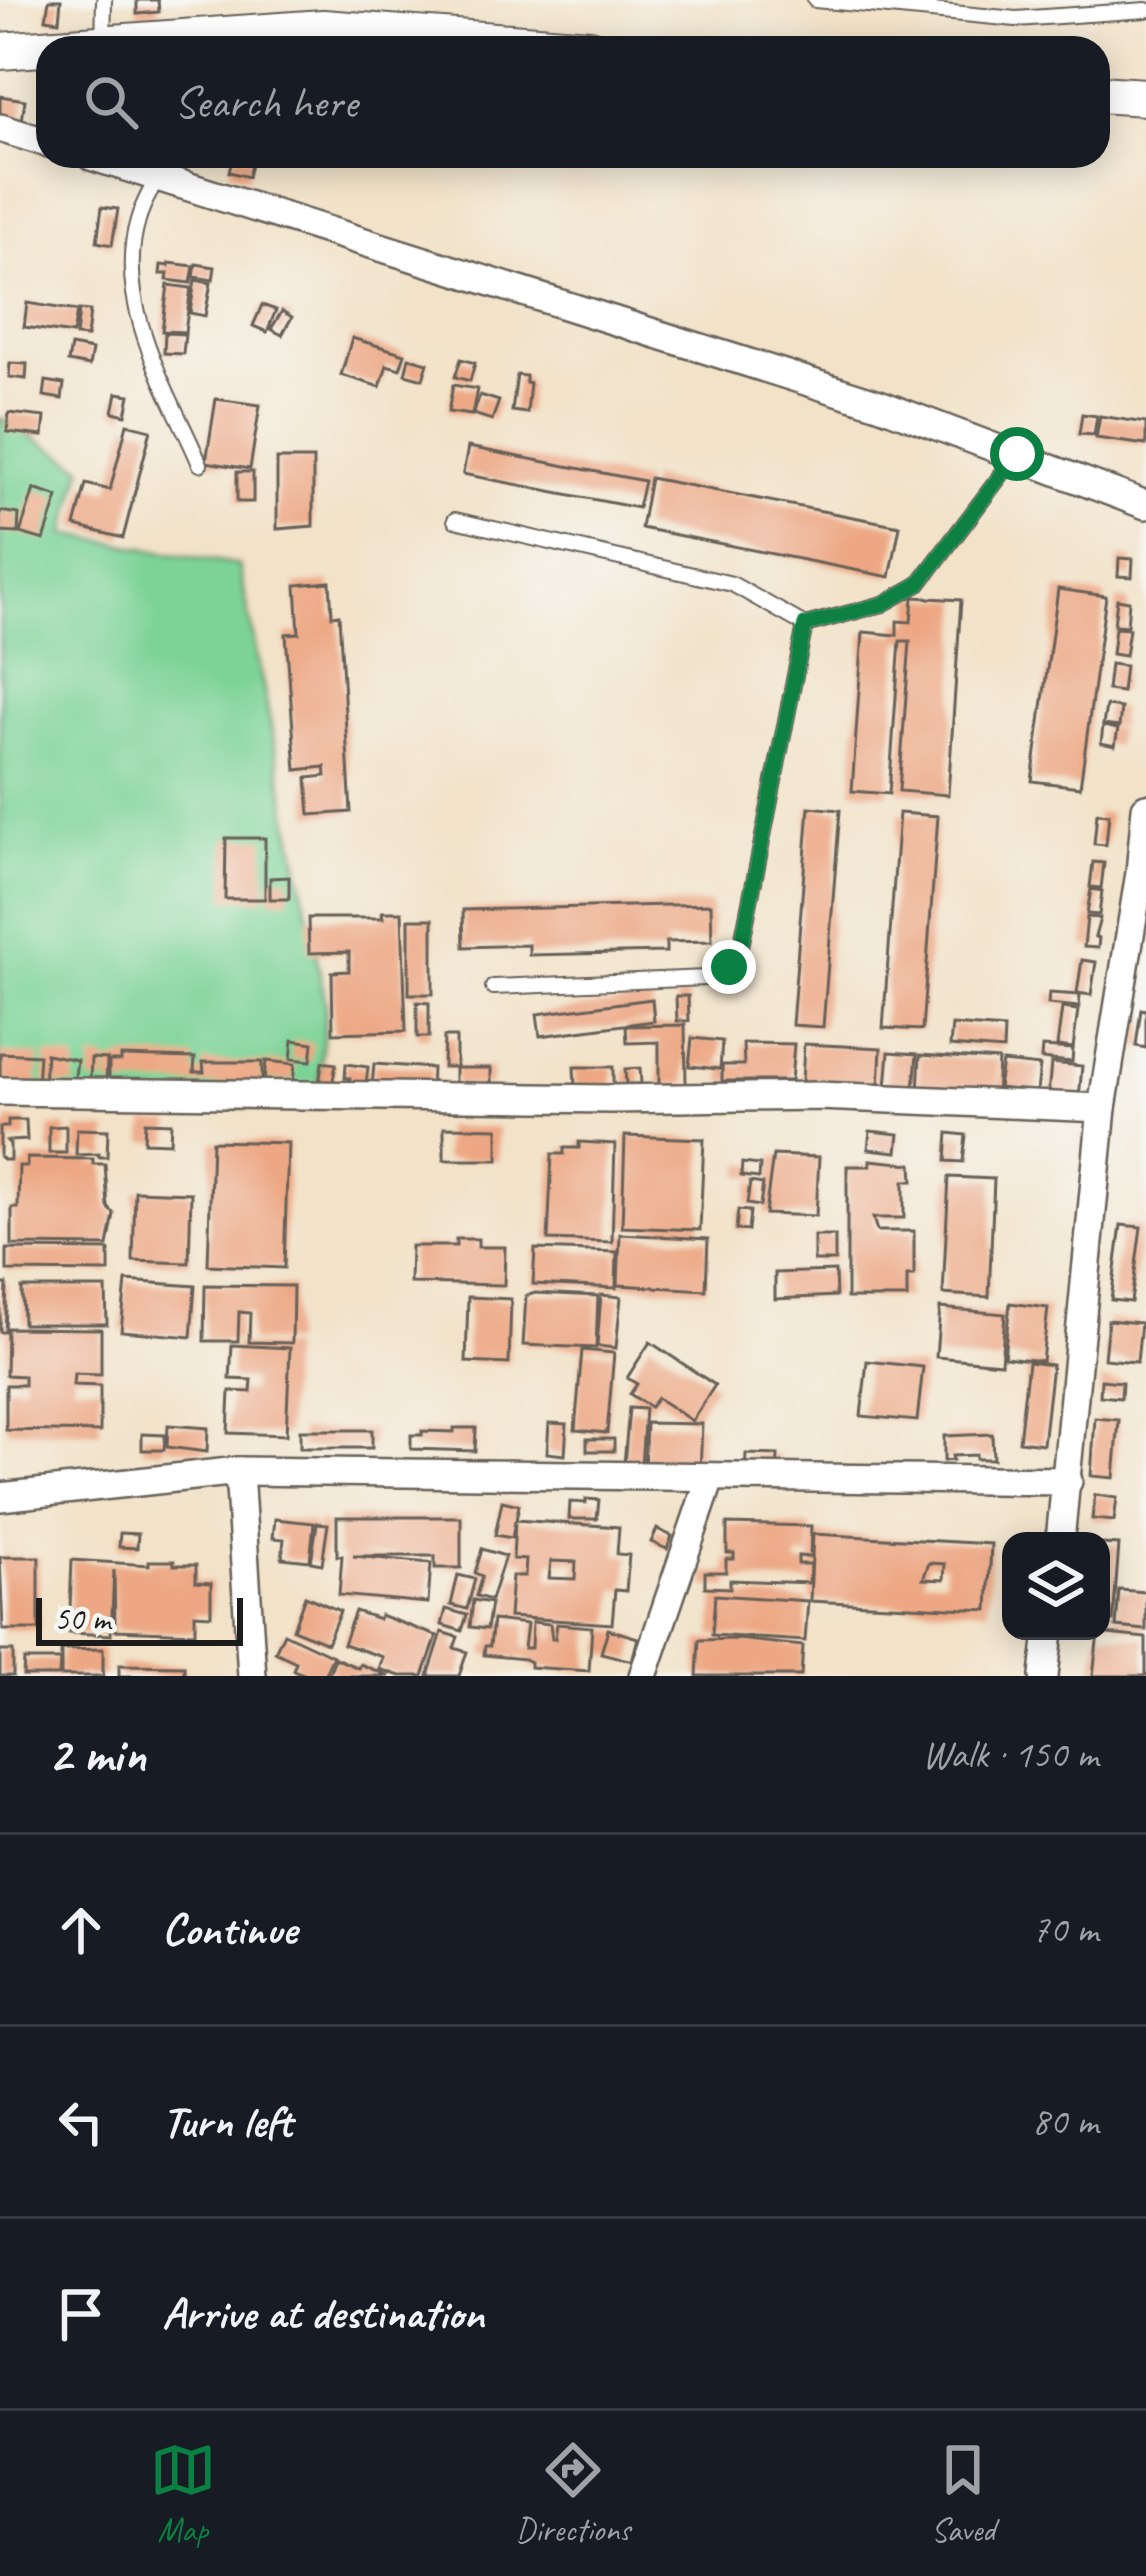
<!DOCTYPE html>
<html lang="en">
<head>
<meta charset="utf-8">
<style>
  :root { --surface:#171b24; --page:#20242c; --text:#f1f3f6; --muted:#9ea1a6; --line:#363941; --accent:#0b8043 }
  body { margin:0; font-family:Caveat,sans-serif; background:var(--page); color:var(--text) }
  .controls { position:absolute; right:36px; bottom:36px; display:grid; overflow:hidden; border-radius:24px; box-shadow:0 6px 30px #0003 }
  .controls button { width:108px; height:108px; display:grid; place-items:center; padding:0; border:0; border-bottom:3px solid var(--line); background:var(--surface); color:var(--text); font:60px sans-serif }
  .scale { position:absolute; left:36px; bottom:30px; width:207px; box-sizing:border-box; padding-left:12px; border:6px solid #1c1c1c; border-top:0; font-size:33px; line-height:42px; white-space:nowrap; color:#1c1c1c; -webkit-text-stroke:9px #f6f6f2; paint-order:stroke }
  .stop { position:absolute; width:36px; height:36px; margin:-27px; border:9px solid #0b8043; border-radius:50%; background:#fff }
  .stop.end { background:#0b8043; border-color:#fff; box-shadow:0 3px 12px #0008 }
  .list { margin:0; padding:0; list-style:none }
  h2 { display:flex; justify-content:space-between; align-items:center; height:156px; margin:0; padding:0 48px; font-size:51px }
  h2 small { font-size:39px; font-weight:400; color:var(--muted) }
  .list li { display:grid; grid-template-columns:78px 1fr auto; gap:36px; align-items:center; box-sizing:border-box; height:192px; padding:0 48px; border-top:3px solid var(--line) }
  .list b { display:block; font-size:45px; white-space:nowrap }
  .list em { font-size:39px; font-style:normal; color:var(--muted) }
  .icon { flex:none; width:66px; height:66px; fill:none; stroke:currentColor; stroke-width:2; stroke-linecap:round; stroke-linejoin:round }
  .map { position:relative; flex:none; width:1146px; height:1676px; overflow:hidden }
  .search { position:absolute; background:var(--surface); box-shadow:0 6px 30px #0003; left:36px; right:36px; top:36px; height:132px; display:flex; align-items:center; gap:30px; box-sizing:border-box; padding:0 42px; border-radius:36px; color:var(--muted); font-size:45px }
  .sheet { height:732px; background:var(--surface) }
  nav { display:flex; justify-content:space-around; align-items:center; box-sizing:border-box; height:168px; border-top:3px solid var(--line); background:var(--surface); font-size:33px; color:var(--muted) }
  nav a { display:grid; justify-items:center; gap:6px }
  nav .on { color:var(--accent) }
  .map>svg:first-child { display:block }
  .green { fill:#7dd397; stroke:#4c785a; stroke-width:3 }
  .building { fill:#eda784; fill-rule:evenodd }
  .lines { fill:none; stroke-linecap:round; stroke-linejoin:round }
  .lane-casing { stroke:#676158; stroke-width:18 }
  .street-casing { stroke:#676158; stroke-width:32 }
  .secondary-casing { stroke:#676158; stroke-width:40 }
  .lane { stroke:#fff; stroke-width:14 }
  .street { stroke:#fff; stroke-width:27 }
  .secondary { stroke:#fff; stroke-width:36 }
  .route { stroke:#0b8043; stroke-width:15 }
</style>
</head>
<body>
<div class="map">
<svg width="1146" height="1676" viewBox="0 0 1146 1676">
  <rect width="100%" height="100%" fill="#f6f6f2"/>
  <filter id="ink" filterUnits="userSpaceOnUse"><feTurbulence type="fractalNoise" baseFrequency=".00833" numOctaves="2"/><feDisplacementMap in="SourceGraphic" scale="24" xChannelSelector="R" yChannelSelector="G"/><feConvolveMatrix kernelMatrix="1 2 1 2 8 2 1 2 1" color-interpolation-filters="sRGB"/></filter>
  <filter id="wash" filterUnits="userSpaceOnUse"><feTurbulence type="fractalNoise" baseFrequency=".004" numOctaves="4" result="noise"/><feDisplacementMap in="SourceGraphic" scale="48" xChannelSelector="R" yChannelSelector="G"/><feGaussianBlur stdDeviation="2.7" result="paint"/><feColorMatrix in="noise" values="0 0 0 0 0 0 0 0 0 0 0 0 0 0 0 0 0 1.4 0 .05"/><feComposite in="paint" operator="in"/></filter>
  <g filter="url(#wash)">
    <rect width="100%" height="100%" fill="#f2e2c8"/>
    <!-- green -->
    <path class="green" d="M0,418L83,467L65,534L239,565L326,1004L317,1108L0,1103Z"/>
    <g id="blocks">
      <!-- building -->
      <g class="building">
        <path d="M49,0H61L59,21L46,19Z"/>
        <path d="M137,0H158L159,12L137,14Z"/>
        <path d="M0,96L25,100L22,121L0,118Z"/>
        <path d="M233,156H253L248,177L229,172Z"/>
        <path d="M102,207L118,209L112,245L97,242Z"/>
        <path d="M169,263L194,266L191,283L167,280L168,274H160L161,265L169,266Z"/>
        <path d="M196,264L215,267L213,280L194,277Z"/>
        <path d="M195,280L211,283L205,316L190,313Z"/>
        <path d="M168,285L191,288L185,332L162,331Z"/>
        <path d="M27,303L77,311L73,334L24,327Z"/>
        <path d="M262,305L276,310L267,332L253,326Z"/>
        <path d="M79,310L90,311L87,337L76,336Z"/>
        <path d="M282,311L292,317L282,335L271,329Z"/>
        <path d="M165,333L185,334L183,354L164,353Z"/>
        <path d="M352,338L405,354L400,369L387,365L380,387L341,375Z"/>
        <path d="M71,346L92,350L89,366L68,362Z"/>
        <path d="M409,358L428,363L423,379L405,374Z"/>
        <path d="M461,359L475,363L470,381L455,377Z"/>
        <path d="M10,363L27,364L26,379L9,377Z"/>
        <path d="M517,375L526,376V383H530L527,413L512,411Z"/>
        <path d="M46,381L64,384L62,399L44,396Z"/>
        <path d="M453,385L477,389L472,415L448,412Z"/>
        <path d="M117,393L130,395L126,415L113,412Z"/>
        <path d="M480,395L499,401L492,420L473,414Z"/>
        <path d="M216,399L260,405L250,469L206,462Z"/>
        <path d="M9,413L45,417L43,436L7,432Z"/>
        <path d="M1082,414L1097,416L1094,435L1079,434Z"/>
        <path d="M1100,416L1146,423V445L1096,438Z"/>
        <path d="M127,424L151,430L123,538L75,526L86,484L110,490Z"/>
        <path d="M468,447L644,481L638,508L463,474Z"/>
        <path d="M277,459H313V526L277,529Z"/>
        <rect x="237" y="472" width="16" height="30"/>
        <path d="M650,478L900,526L890,577L641,528Z"/>
        <path d="M34,489L58,497L44,540L20,533Z"/>
        <path d="M0,511L19,514L18,533L0,532Z"/>
        <path d="M1119,558L1133,559L1132,577L1118,576Z"/>
        <path d="M330,582L332,616L339,615L351,812L310,815L307,778L326,776L325,767L296,770L286,634L299,633L296,585Z"/>
        <path d="M1058,589L1106,596L1080,787L1032,781Z"/>
        <path d="M913,597L961,600L948,795L899,791L910,641H900L889,794L852,791L863,632L897,635V621L911,622Z"/>
        <path d="M1117,599L1129,601L1127,626L1114,625Z"/>
        <path d="M1115,628L1129,629L1125,656L1112,654Z"/>
        <path d="M1110,664L1125,666L1122,692L1107,690Z"/>
        <path d="M1106,706L1121,708L1119,727L1103,725Z"/>
        <path d="M1103,726L1118,729L1115,746L1101,743Z"/>
        <path d="M809,807L840,810L823,1027L792,1025Z"/>
        <path d="M899,813L938,816L922,1030L883,1028Z"/>
        <path d="M1097,813L1109,814L1106,845L1094,844Z"/>
        <path d="M226,838H265V899H225Z"/>
        <path d="M1093,862L1104,863L1101,888L1090,887Z"/>
        <path d="M289,877V899H270V878Z"/>
        <path d="M1091,889L1102,891L1099,915L1087,914Z"/>
        <path d="M711,904L712,941L666,942V952L529,955V945L464,947L463,910Z"/>
        <path d="M382,912H402L406,1031L333,1033L332,972L349,971V952L309,953L308,918H383Z"/>
        <path d="M1087,917L1100,918L1095,937L1099,938L1098,948L1084,947Z"/>
        <rect x="409" y="919" width="24" height="75"/>
        <path d="M1082,960L1096,962L1091,995L1077,993Z"/>
        <path d="M1049,993L1080,995L1079,1007L1048,1004Z"/>
        <path d="M676,996H688L689,1021H677Z"/>
        <path d="M652,999L654,1021L540,1036L537,1014Z"/>
        <path d="M417,1002L429,1003V1037H417Z"/>
        <path d="M1062,1008L1078,1010L1073,1048L1057,1046Z"/>
        <path d="M1141,1009L1146,1010V1048L1136,1046Z"/>
        <path d="M685,1025L686,1084H659V1042L627,1043L626,1026Z"/>
        <path d="M952,1025L1004,1029L1003,1050L950,1046Z"/>
        <path d="M444,1037H456V1067H443Z"/>
        <path d="M692,1038L722,1041L720,1069L689,1066Z"/>
        <path d="M293,1040L313,1043L311,1061L291,1059Z"/>
        <path d="M743,1043L794,1044L791,1081H722V1065H744Z"/>
        <path d="M804,1044L881,1048L879,1087L802,1083Z"/>
        <path d="M1042,1047L1073,1049L1072,1062L1041,1059Z"/>
        <path d="M889,1052L917,1054L914,1089L886,1087Z"/>
        <path d="M0,1053L39,1055L37,1086L0,1084Z"/>
        <path d="M46,1054L77,1060L74,1085H44Z"/>
        <path d="M920,1055L998,1060L996,1097L918,1092Z"/>
        <path d="M121,1056L195,1058L194,1072H204L203,1062H262V1085H109V1061H121Z"/>
        <path d="M91,1058L107,1059L106,1082H90Z"/>
        <path d="M266,1061L295,1064L293,1082L264,1080Z"/>
        <path d="M322,1062L336,1064L332,1086L319,1085Z"/>
        <path d="M1002,1062L1040,1066L1037,1092L998,1088Z"/>
        <path d="M1051,1063L1082,1066L1079,1099L1048,1096Z"/>
        <path d="M346,1064L368,1067L366,1085L349,1084L350,1078H345Z"/>
        <path d="M374,1064L432,1068L431,1091L372,1087Z"/>
        <path d="M574,1067H613V1086H575Z"/>
        <rect x="455" y="1068" width="36" height="18"/>
        <path d="M640,1068L641,1084H626L625,1069Z"/>
        <path d="M8,1120H26L27,1140L7,1141L10,1144V1160H4L0,1157V1127H8Z"/>
        <path d="M145,1122L171,1123L170,1143L144,1142Z"/>
        <path d="M66,1126V1153H49V1127Z"/>
        <path d="M444,1127L498,1128V1160H444Z"/>
        <path d="M77,1129L108,1130L107,1157H99V1154L76,1155Z"/>
        <path d="M870,1131L899,1134L897,1152L868,1149Z"/>
        <path d="M948,1133L966,1135L963,1162L946,1161Z"/>
        <path d="M625,1136L704,1139L700,1230L622,1227Z"/>
        <path d="M212,1141L288,1143L284,1268L208,1265Z"/>
        <path d="M579,1142L615,1144L612,1242L548,1240L552,1154H564V1148H579Z"/>
        <path d="M773,1155L819,1157L816,1216L765,1214Z"/>
        <path d="M27,1158L93,1159V1164H105L108,1207L114,1214L108,1246L12,1245V1208H18L19,1166H27Z"/>
        <path d="M870,1160L912,1164L913,1181H904V1218H873L877,1231H914V1276H907V1298H847V1166H870Z"/>
        <path d="M742,1163L760,1165L759,1178L741,1176Z"/>
        <path d="M949,1177L994,1179L989,1297L943,1294Z"/>
        <path d="M750,1182L763,1184L760,1206L747,1204Z"/>
        <path d="M135,1191L191,1193L189,1263L133,1261Z"/>
        <path d="M738,1210L750,1211L748,1231L736,1230Z"/>
        <path d="M1121,1225L1141,1227L1131,1302L1111,1300Z"/>
        <path d="M620,1234L708,1239L706,1290L618,1285Z"/>
        <rect x="814" y="1236" width="21" height="25"/>
        <path d="M456,1239H478V1247H505L504,1285L410,1283L411,1246H456Z"/>
        <path d="M7,1249L109,1250V1272L7,1271Z"/>
        <path d="M535,1249L617,1252L616,1288L533,1284Z"/>
        <path d="M835,1271L836,1296L775,1299V1273Z"/>
        <path d="M126,1281L195,1286L191,1337L121,1331Z"/>
        <path d="M0,1284H7L5,1332H0Z"/>
        <path d="M205,1285L293,1286L292,1343L249,1342L250,1313L239,1312L238,1341H204Z"/>
        <path d="M22,1288H106L107,1324H23Z"/>
        <path d="M535,1293L598,1296L596,1348L523,1345L526,1296Z"/>
        <path d="M601,1295L621,1297L616,1348L597,1346Z"/>
        <path d="M468,1297L511,1299L509,1364L466,1362Z"/>
        <path d="M1010,1303L1048,1308L1042,1361L1004,1357Z"/>
        <path d="M940,1308L1005,1314L1001,1363L936,1357Z"/>
        <path d="M1108,1320L1141,1323L1137,1362L1104,1359Z"/>
        <path d="M7,1328L101,1329V1375L74,1374L73,1385L100,1386V1432L6,1430V1385H24V1376L6,1375Z"/>
        <path d="M650,1342L715,1385L692,1421L657,1398L650,1407L630,1394L637,1384L627,1378Z"/>
        <path d="M232,1345L290,1348L286,1435L228,1433L230,1391L251,1392L252,1380L230,1379Z"/>
        <path d="M582,1350L614,1353L607,1433L575,1430Z"/>
        <path d="M867,1361L923,1367L917,1421L861,1416Z"/>
        <path d="M1028,1362L1052,1365L1043,1444L1019,1441Z"/>
        <path d="M1101,1380L1122,1382L1121,1398L1100,1396Z"/>
        <path d="M629,1408L645,1409L641,1465L624,1464Z"/>
        <path d="M1095,1418L1119,1420L1114,1478L1091,1476Z"/>
        <path d="M549,1423L567,1424L565,1455L547,1453Z"/>
        <path d="M646,1423L702,1424L700,1473L644,1471Z"/>
        <path d="M168,1425L208,1428L207,1452L167,1447Z"/>
        <path d="M454,1428H476L475,1451L411,1449V1435H422V1431L454,1432Z"/>
        <rect x="300" y="1430" width="72" height="18"/>
        <path d="M142,1434L165,1435L164,1450H142Z"/>
        <path d="M992,1434L993,1459H976V1455L952,1456L953,1460L944,1461V1436Z"/>
        <rect x="587" y="1439" width="27" height="12"/>
        <path d="M746,1454L778,1455L777,1477L745,1475Z"/>
        <path d="M1095,1495L1117,1498L1114,1521L1092,1519Z"/>
        <path d="M586,1499L599,1500L597,1519H569L570,1502L586,1503Z"/>
        <path d="M502,1501L519,1505L516,1520L619,1527L617,1554L629,1555L626,1591L615,1590L612,1624L509,1617L512,1576H525L526,1560L513,1559L515,1521L512,1538L495,1535ZM551,1561L576,1562L575,1579L549,1578Z"/>
        <path d="M337,1517H461V1568H435V1556H353L431,1563L428,1603L339,1595L342,1556H337Z"/>
        <path d="M275,1519L314,1523L310,1561L282,1558L284,1539L273,1538Z"/>
        <path d="M317,1523L328,1524L322,1564L311,1562Z"/>
        <path d="M727,1524L811,1526L810,1557L798,1556V1564H810L809,1583L730,1580V1588L705,1587V1572H726V1559H734V1553H727Z"/>
        <path d="M657,1529L672,1536L667,1549L651,1542Z"/>
        <path d="M120,1533L138,1534L137,1548L119,1547Z"/>
        <path d="M813,1534L991,1544L988,1610L810,1601ZM929,1563L945,1564L944,1580L923,1579Z"/>
        <path d="M1101,1544L1119,1545L1113,1621L1101,1620Z"/>
        <path d="M482,1549L505,1556L491,1600L476,1596L482,1576L475,1573Z"/>
        <path d="M0,1557H39V1630H3Z"/>
        <path d="M72,1560L149,1565V1561H174V1565H196V1582L211,1583V1615L195,1614V1633L115,1630L114,1570L111,1635L69,1633Z"/>
        <path d="M458,1575L475,1579L467,1609L451,1605Z"/>
        <path d="M1119,1590L1146,1592V1630L1116,1627Z"/>
        <path d="M715,1595L808,1601L805,1641L712,1635Z"/>
        <path d="M305,1596L340,1611L327,1643L293,1629Z"/>
        <path d="M473,1600L491,1603L487,1629L470,1627Z"/>
        <path d="M446,1609L467,1615L462,1631L442,1625Z"/>
        <path d="M355,1611L379,1619L380,1615L437,1636L423,1676H400L379,1669L383,1657L343,1644Z"/>
        <path d="M493,1620L527,1624L524,1648H531L532,1622L550,1624L552,1639H555L557,1624L592,1627L589,1671L530,1667V1662L524,1659L484,1655L485,1646H490Z"/>
        <path d="M608,1629L638,1638L632,1661L601,1653Z"/>
        <path d="M442,1632L458,1637L454,1648L467,1652L459,1676H428Z"/>
        <path d="M284,1633L333,1656L324,1676H308L293,1670L296,1662L275,1652Z"/>
        <path d="M1098,1633L1146,1638V1676H1093Z"/>
        <path d="M737,1639L803,1646L801,1676H697L699,1640Z"/>
        <path d="M103,1649V1676H61V1650Z"/>
        <rect x="0" y="1651" width="13" height="25"/>
        <path d="M335,1658L358,1668L360,1664L389,1676H328Z"/>
        <path d="M24,1660H60L59,1676H23Z"/>
        <path d="M119,1665L184,1666V1676H119Z"/>
      </g>
    </g>
  </g>
  <g filter="url(#ink)">
    <use href="#blocks" fill-opacity="0" stroke="#676158" stroke-width="3"/>
    <g class="lines">
      <defs>
        <g id="lane">
          <path d="M815,0L1016,19L1146,10"/>
          <path d="M103,43L104,0"/>
          <path d="M158,176C151,190 142,205 138,220C113,303 168,390 200,464"/>
          <path d="M455,520L732,584L805,625L883,604L919,584L1017,454"/>
          <path d="M493,987L706,978L729,967L742,942L805,625"/>
        </g>
        <g id="street">
          <path d="M0,128L48,143"/>
          <path d="M91,156L879,404L1146,505"/>
          <path d="M0,1091L611,1099L819,1096L1102,1108"/>
          <path d="M239,1471L252,1676"/>
          <path d="M0,1497L239,1471L1068,1481"/>
          <path d="M1060,1541L1102,1108L1140,873L1146,808"/>
          <path d="M643,1676L710,1479"/>
          <path d="M1044,1676L1049,1631"/>
        </g>
        <g id="secondary">
          <path d="M0,51L323,28L590,48"/>
          <path d="M1098,94L1146,97"/>
        </g>
      </defs>
      <!-- lane casing -->
      <use href="#lane" class="lane-casing"/>
      <!-- street casing -->
      <use href="#street" class="street-casing"/>
      <!-- secondary casing -->
      <use href="#secondary" class="secondary-casing"/>
      <!-- lane -->
      <use href="#lane" class="lane"/>
      <!-- street -->
      <use href="#street" class="street"/>
      <!-- secondary -->
      <use href="#secondary" class="secondary"/>
    </g>
  </g>
  <g class="lines" filter="url(#ink)">
    <!-- route -->
    <path class="route" d="M729,967L742,942L805,625L883,604L919,584L1017,454"/>
  </g>
</svg>
<div class="controls">
<button><svg class="icon" aria-label="layers" viewBox="0 0 24 24"><path d="M12 4l9 5-9 5-9-5zM3 14l9 5 9-5"/></svg></button>
</div>
<div class="scale">50 m</div>
<div class="stop" style="left:1017px;top:454px"></div>
<div class="stop end" style="left:729px;top:967px"></div>
<div class="search"><svg class="icon" aria-label="search" viewBox="0 0 24 24"><circle cx="10" cy="10" r="6"/><path d="M15 15l6 6"/></svg>Search here</div>
</div>
<section class="sheet">
<h2>2 min<small>Walk · 150 m</small></h2>
<ul class="list">
<li><svg class="icon" aria-label="ahead" viewBox="0 0 24 24"><path d="M12 20V5M6 11l6-6 6 6"/></svg><div><b>Continue</b></div><em>70 m</em></li>
<li><svg class="icon" aria-label="left" viewBox="0 0 24 24"><path d="M17 20v-9H6M10 6l-5 5 5 5"/></svg><div><b>Turn left</b></div><em>80 m</em></li>
<li><svg class="icon" aria-label="arrive" viewBox="0 0 24 24"><path d="M6 21V4h12l-3 4 3 4H6"/></svg><div><b>Arrive at destination</b></div></li>
</ul>
</section>
<nav>
<a class="on"><svg class="icon" aria-label="map" viewBox="0 0 24 24"><path d="M3 6l6-2 6 2 6-2v14l-6 2-6-2-6 2zM9 4v14M15 6v14"/></svg>Map</a>
<a><svg class="icon" aria-label="directions" viewBox="0 0 24 24"><path d="M12 3l9 9-9 9-9-9zM9 14v-3h6M13 9l2 2-2 2"/></svg>Directions</a>
<a><svg class="icon" aria-label="saved" viewBox="0 0 24 24"><path d="M7 4h10v16l-5-4-5 4z"/></svg>Saved</a>
</nav>
</body>
</html>
